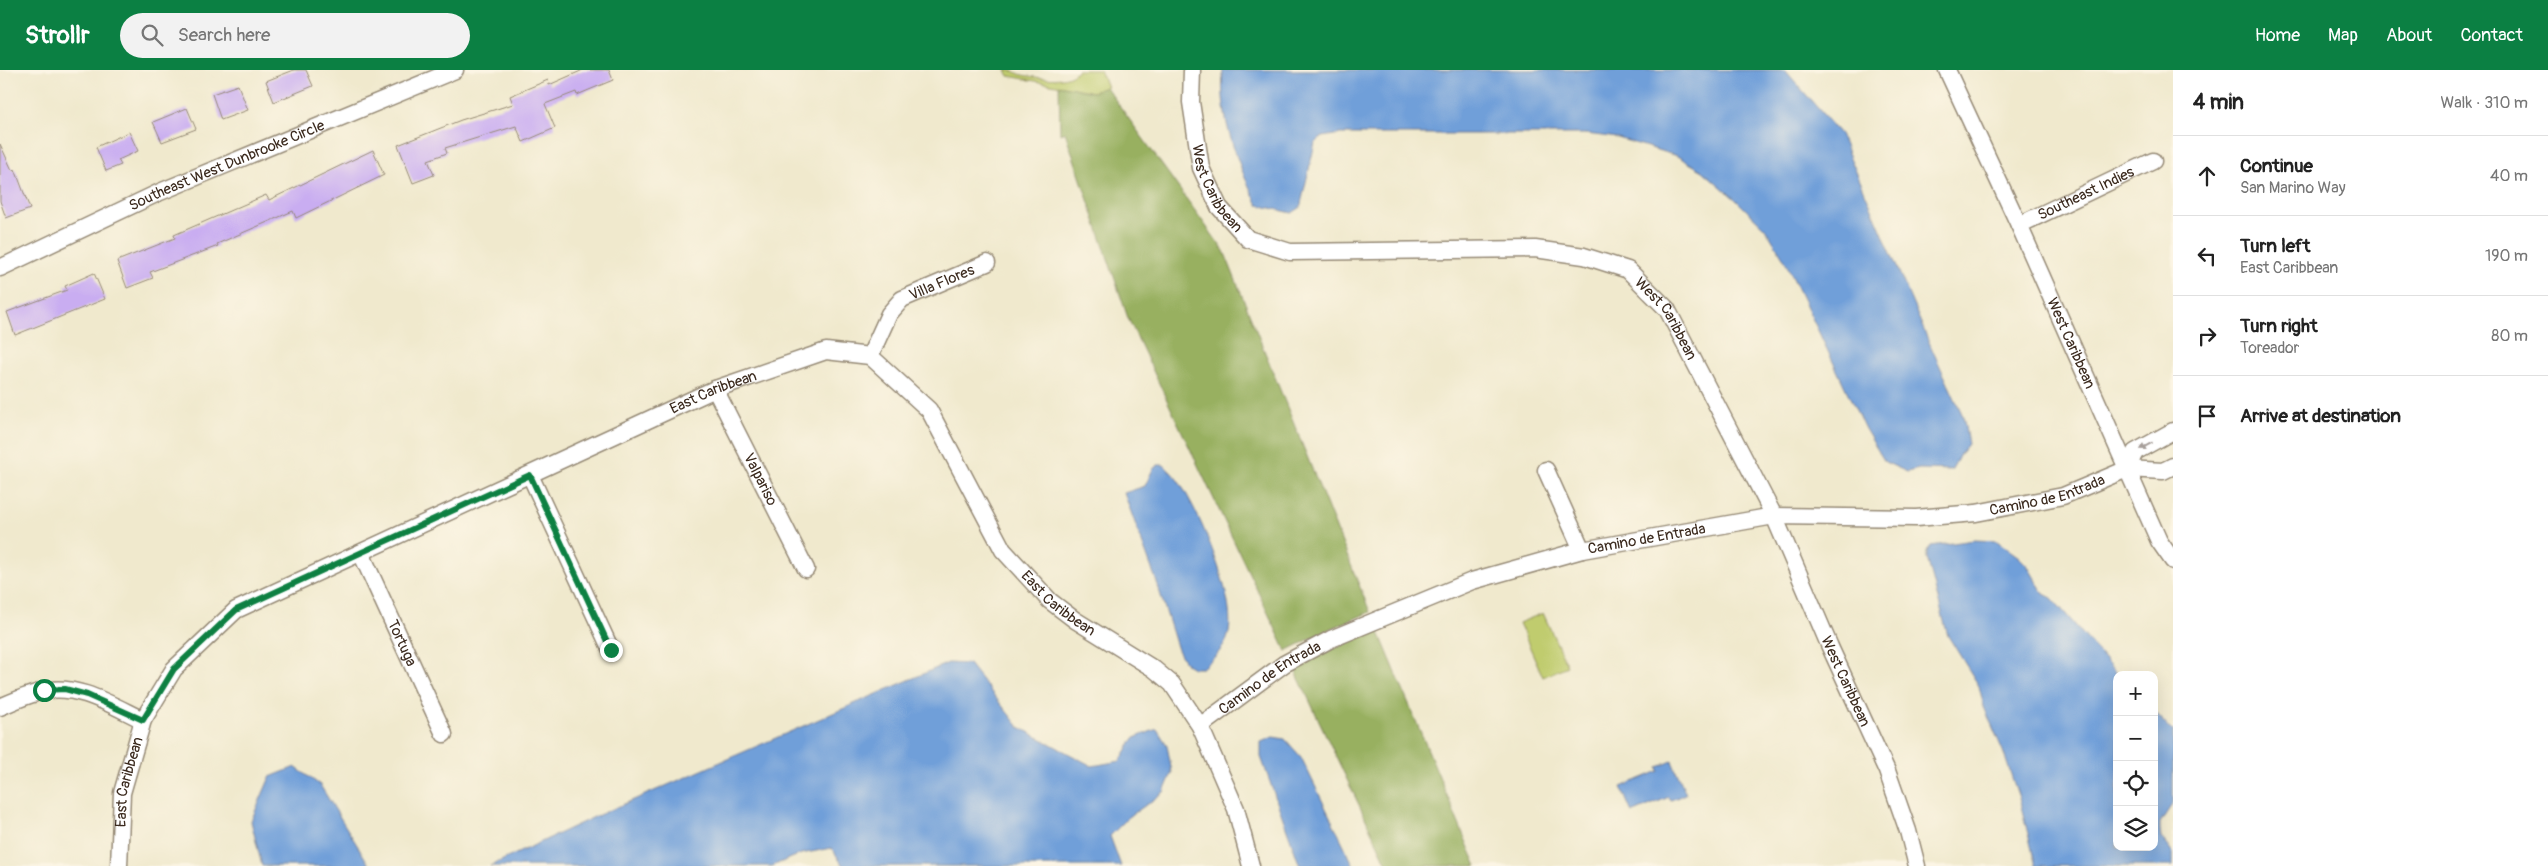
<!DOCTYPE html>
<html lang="en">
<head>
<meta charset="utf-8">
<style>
  :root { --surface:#fff; --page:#f2f2f2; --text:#222; --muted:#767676; --line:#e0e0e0; --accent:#0b8043 }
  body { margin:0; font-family:Pangolin,sans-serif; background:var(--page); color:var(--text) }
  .controls { position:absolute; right:15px; bottom:15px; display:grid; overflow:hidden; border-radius:10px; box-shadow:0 5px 20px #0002 }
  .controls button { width:45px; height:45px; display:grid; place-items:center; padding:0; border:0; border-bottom:1px solid var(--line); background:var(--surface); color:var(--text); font:25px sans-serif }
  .stop { position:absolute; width:15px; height:15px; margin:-11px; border:4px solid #0b8043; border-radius:50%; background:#fff }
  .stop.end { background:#0b8043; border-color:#fff; box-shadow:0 1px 5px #0008 }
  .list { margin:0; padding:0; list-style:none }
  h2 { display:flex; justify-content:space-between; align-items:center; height:65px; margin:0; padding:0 20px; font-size:21px }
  h2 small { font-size:16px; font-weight:400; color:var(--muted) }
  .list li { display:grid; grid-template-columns:32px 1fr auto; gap:15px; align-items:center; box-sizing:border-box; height:80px; padding:0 20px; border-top:1px solid var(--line) }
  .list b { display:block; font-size:19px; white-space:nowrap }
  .list p { margin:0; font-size:16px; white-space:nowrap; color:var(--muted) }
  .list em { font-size:16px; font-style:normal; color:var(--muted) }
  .icon { flex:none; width:28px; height:28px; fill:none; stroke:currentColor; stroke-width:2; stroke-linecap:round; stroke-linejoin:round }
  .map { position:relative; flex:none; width:2173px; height:796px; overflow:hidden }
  header { display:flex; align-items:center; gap:30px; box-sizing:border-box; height:70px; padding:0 25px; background:var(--accent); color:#fff }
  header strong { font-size:24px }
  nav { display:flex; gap:28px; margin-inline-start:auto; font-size:18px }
  .search { width:350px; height:45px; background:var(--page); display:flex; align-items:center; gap:12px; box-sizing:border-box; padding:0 18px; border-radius:28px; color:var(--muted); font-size:19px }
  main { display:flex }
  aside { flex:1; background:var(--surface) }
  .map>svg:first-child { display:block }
  .green { fill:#c0cc6e; stroke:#7e7b46 }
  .forest { fill:#98b061; stroke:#6a6d40 }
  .water { fill:#709fd9; stroke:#56647c }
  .building { fill:#c9adf1 }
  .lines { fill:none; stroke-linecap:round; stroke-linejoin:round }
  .minor-casing { stroke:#968a76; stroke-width:19 }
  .minor { stroke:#fff; stroke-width:16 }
  .oneway { fill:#a79f9a }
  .route { stroke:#0b8043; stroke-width:6 }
  .labels { text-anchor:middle; stroke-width:4.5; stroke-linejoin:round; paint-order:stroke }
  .street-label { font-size:15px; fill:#3b2a1e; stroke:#fcf5e5 }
</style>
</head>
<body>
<header>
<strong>Strollr</strong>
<div class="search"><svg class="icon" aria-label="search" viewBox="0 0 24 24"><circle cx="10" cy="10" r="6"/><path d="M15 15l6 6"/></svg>Search here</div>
<nav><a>Home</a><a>Map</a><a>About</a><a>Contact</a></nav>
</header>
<main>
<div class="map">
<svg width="2173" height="796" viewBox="0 0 2173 796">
  <rect width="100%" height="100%" fill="#fcf5e5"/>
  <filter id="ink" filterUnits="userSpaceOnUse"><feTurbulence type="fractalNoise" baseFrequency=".02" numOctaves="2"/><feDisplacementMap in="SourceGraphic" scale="10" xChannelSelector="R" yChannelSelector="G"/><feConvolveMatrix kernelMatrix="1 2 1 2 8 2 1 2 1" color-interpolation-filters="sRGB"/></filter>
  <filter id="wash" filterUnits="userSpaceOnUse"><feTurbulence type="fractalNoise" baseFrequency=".0096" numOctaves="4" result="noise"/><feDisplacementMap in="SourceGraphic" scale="20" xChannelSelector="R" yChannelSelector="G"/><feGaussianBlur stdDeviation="1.12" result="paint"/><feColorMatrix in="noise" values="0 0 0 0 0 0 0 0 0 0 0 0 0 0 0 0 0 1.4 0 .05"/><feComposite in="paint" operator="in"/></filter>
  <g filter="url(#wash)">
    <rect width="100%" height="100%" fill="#f0e9cd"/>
    <!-- green -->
    <g class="green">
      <path d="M1006,0C1013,0 1016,3 1022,5C1035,7 1069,14 1077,0H1100L1107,17L1093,22L1009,6Z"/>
      <path d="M1543,543L1567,596L1543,607L1519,553Z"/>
    </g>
    <!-- forest -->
    <g class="forest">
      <path d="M1059,15L1093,22L1106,17L1224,181L1370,542L1328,560L1286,581L1128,248L1065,62L1060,64Z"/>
      <path d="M1378,560L1469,778L1477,796H1388L1294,598L1335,578Z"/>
    </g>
    <!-- water -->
    <g class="water">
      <path d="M1223,0H1785L1840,64L1932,279L1963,346L1968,374L1960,384L1952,400L1919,399L1907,402L1885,392L1865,359L1784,189L1765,158L1735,129L1703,101L1677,86L1618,68L1586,64H1340L1323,67L1315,73L1300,138L1292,143L1258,135C1237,93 1219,48 1223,0Z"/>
      <path d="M1158,395H1164C1170,401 1177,408 1181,415C1200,444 1241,537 1227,569C1222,581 1212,590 1202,598H1193L1186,594L1178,580L1156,510L1124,423L1145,416L1153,399Z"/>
      <path d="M1974,470L1997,471L2019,487L2027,495L2044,524L2052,528L2118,605L2117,777H2154V642L2173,662V733L2160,753V760L2161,768L2173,784V796H2036L2019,728L2003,681L1984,637L1979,616L1948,566L1927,488V481L1931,476Z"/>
      <path d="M948,593L969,594L1019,657L1092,696L1120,691L1134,668L1157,659L1167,675L1172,703L1164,722L1129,747L1110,766L1121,796H843L832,778L801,784L772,796H490L592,748Z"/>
      <path d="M1273,667L1285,669L1301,687L1354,796H1300L1261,687V672Z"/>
      <path d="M1672,691L1686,724L1671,730L1669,727L1632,743L1621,717L1659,701L1658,697Z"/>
      <path d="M295,697L320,715L370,796H262L251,751L270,707Z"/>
    </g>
    <g id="blocks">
      <!-- building -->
      <g class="building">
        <path d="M294,0H306L313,16L274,32L266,11Z"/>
        <path d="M583,0H609L613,10L577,25L576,22L545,34L555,58L523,72L516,56L445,78L447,83L428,90L434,105L413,113L398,75L461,50L513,34L510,26L548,10L549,15Z"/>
        <path d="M238,15L248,40L221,50L212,24Z"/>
        <path d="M187,38L196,59L162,72L153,52Z"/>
        <path d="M129,62L138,81L118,90L121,95L106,101L96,77Z"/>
        <path d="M0,74L12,100L15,99L30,139L6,148L0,131Z"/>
        <path d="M373,80L384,105L296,148L293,141L217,174L218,176L150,202L153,208L127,218L117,191L175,168L174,165L266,125L269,130Z"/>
        <path d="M94,203L105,229L15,265L7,242L67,220L65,216Z"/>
      </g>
    </g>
  </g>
  <g filter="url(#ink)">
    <use href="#blocks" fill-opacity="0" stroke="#968a76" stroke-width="1"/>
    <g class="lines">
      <defs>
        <g id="minor">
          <path id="s1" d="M1192,0L1191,32L1201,98L1219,137L1248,169L1290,182L1535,179L1584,186L1628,200L1667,239L1774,446L1830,577L1887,701L1908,761L1917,796"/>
          <path id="s2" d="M1947,0L2019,155L2159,471L2173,491"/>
          <path id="s3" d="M2019,155L2153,91"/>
          <path id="s4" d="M0,198L160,122L455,0"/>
          <path id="s5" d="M870,286L889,244L902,229L987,193"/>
          <path id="s6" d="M715,319L806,499"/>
          <path d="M2127,399L2135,382L2173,361"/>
          <path d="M1546,400L1582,480"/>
          <path d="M530,405L611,580"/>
          <path id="s7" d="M361,483L444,664"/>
          <path d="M0,637C14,631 29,624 44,621C77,613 113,636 143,650"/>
          <path id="s8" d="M1200,656L1284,594L1331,569L1472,511L1582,480L1774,446L1916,448L1976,443L2063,426L2127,399L2163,401L2173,396"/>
          <path id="s9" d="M119,796L122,723L143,650L174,599L236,540L715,319L826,281L870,286L929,340L1003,480L1050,531L1075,550L1154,599L1172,614L1200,656L1236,739L1251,796"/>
        </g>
      </defs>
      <!-- minor casing -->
      <use href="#minor" class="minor-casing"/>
      <!-- minor -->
      <use href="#minor" class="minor"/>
    </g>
    <!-- one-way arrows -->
    <defs><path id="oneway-solid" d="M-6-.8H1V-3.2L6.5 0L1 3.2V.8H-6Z" transform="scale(1.25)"/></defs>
    <use class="oneway" href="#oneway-solid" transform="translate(2146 376) rotate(152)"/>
  </g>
  <g class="lines" filter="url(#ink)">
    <!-- route -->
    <path class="route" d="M44,620L65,619L87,625L143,650L174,599L236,540L530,405L611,580"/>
  </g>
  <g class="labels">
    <!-- street labels -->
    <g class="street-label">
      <text dy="5" stroke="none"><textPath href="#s4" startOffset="249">Southeast West Dunbrooke Circle</textPath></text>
      <text dy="5" stroke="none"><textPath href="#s1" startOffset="124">West Caribbean</textPath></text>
      <text dy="5" stroke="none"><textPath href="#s3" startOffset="74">Southeast Indies</textPath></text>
      <text dy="5" stroke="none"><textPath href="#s5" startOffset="109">Villa Flores</textPath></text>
      <text dy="5" stroke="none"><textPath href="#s1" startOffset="632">West Caribbean</textPath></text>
      <text dy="5" stroke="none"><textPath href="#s2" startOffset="300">West Caribbean</textPath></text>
      <text dy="5" stroke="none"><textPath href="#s9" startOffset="819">East Caribbean</textPath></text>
      <text dy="5" stroke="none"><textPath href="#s6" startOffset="101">Valpariso</textPath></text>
      <text dy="5" stroke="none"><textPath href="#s8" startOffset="895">Camino de Entrada</textPath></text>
      <text dy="5" stroke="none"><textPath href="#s8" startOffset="490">Camino de Entrada</textPath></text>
      <text dy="5" stroke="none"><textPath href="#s9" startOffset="1299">East Caribbean</textPath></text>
      <text dy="5" stroke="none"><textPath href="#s7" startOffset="99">Tortuga</textPath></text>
      <text dy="5" stroke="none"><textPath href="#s8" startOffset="85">Camino de Entrada</textPath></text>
      <text dy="5" stroke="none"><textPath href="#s1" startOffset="1038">West Caribbean</textPath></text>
      <text dy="5" stroke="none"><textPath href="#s9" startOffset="85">East Caribbean</textPath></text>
    </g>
  </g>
</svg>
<div class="controls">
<button>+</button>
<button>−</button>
<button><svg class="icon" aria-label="locate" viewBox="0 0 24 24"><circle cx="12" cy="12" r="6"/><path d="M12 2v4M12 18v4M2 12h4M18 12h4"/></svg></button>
<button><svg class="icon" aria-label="layers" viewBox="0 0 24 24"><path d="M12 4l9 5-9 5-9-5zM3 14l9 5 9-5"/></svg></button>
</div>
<div class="stop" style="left:44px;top:620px"></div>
<div class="stop end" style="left:611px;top:580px"></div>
</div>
<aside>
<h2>4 min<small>Walk · 310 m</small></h2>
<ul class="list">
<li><svg class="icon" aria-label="ahead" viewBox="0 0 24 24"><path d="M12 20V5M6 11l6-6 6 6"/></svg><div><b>Continue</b><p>San Marino Way</p></div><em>40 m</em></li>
<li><svg class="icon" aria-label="left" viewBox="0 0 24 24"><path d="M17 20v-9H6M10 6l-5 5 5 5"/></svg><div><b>Turn left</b><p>East Caribbean</p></div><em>190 m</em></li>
<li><svg class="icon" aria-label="right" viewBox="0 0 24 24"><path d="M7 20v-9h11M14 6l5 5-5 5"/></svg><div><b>Turn right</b><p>Toreador</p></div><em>80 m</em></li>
<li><svg class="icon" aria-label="arrive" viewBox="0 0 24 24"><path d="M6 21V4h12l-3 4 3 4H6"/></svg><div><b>Arrive at destination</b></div></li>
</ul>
</aside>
</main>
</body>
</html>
